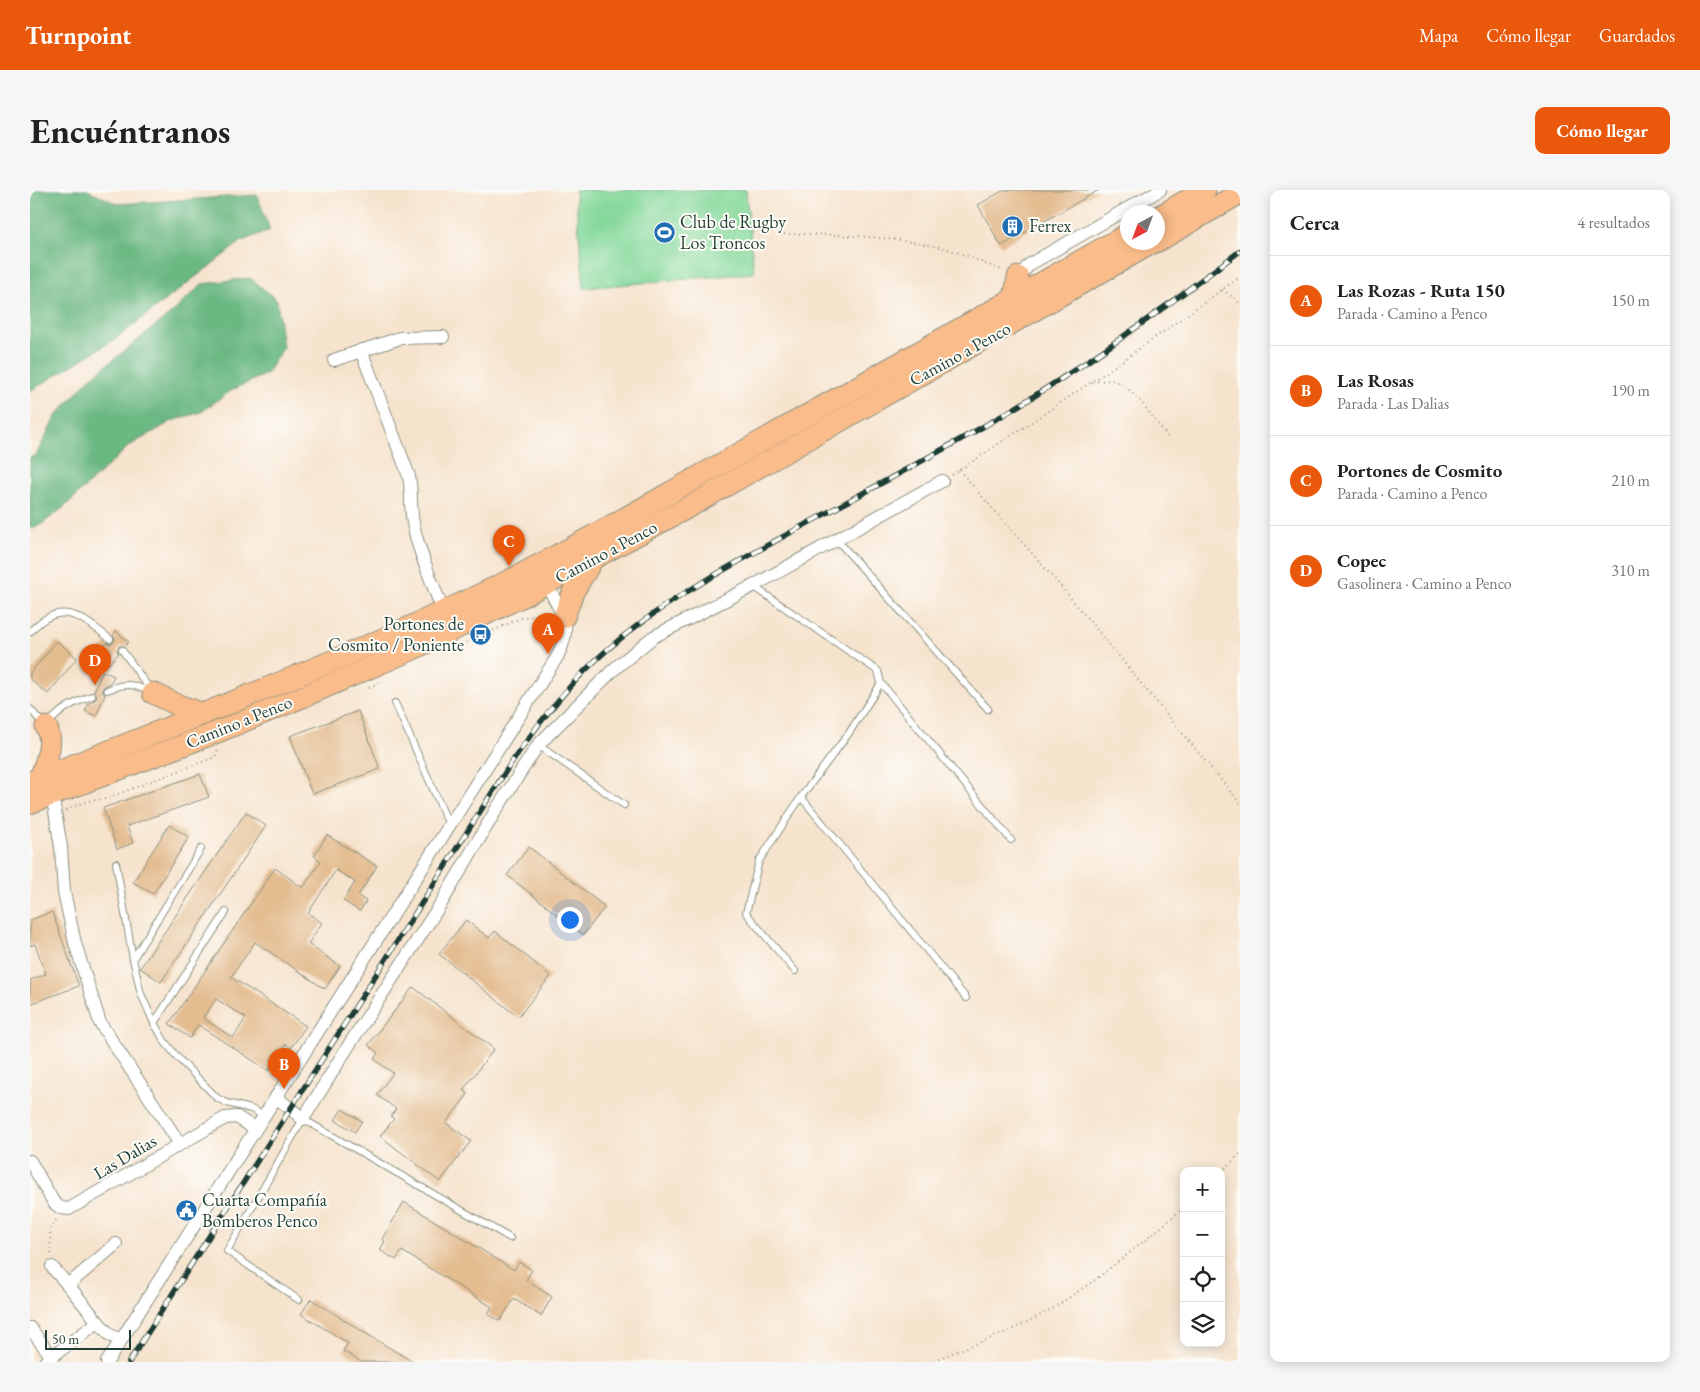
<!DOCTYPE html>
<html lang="es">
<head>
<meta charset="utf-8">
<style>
  :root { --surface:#fff; --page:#f6f6f6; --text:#222; --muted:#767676; --line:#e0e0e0; --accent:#ea580c }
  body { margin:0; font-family:"EB Garamond",serif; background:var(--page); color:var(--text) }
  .controls { position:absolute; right:15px; bottom:15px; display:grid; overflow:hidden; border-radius:10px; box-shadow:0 2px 12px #0003 }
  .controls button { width:45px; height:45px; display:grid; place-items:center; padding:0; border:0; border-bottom:1px solid var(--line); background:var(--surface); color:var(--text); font:25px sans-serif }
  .compass { position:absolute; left:1090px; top:15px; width:45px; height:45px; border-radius:50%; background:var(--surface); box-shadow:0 2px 12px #0003; rotate:221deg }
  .scale { position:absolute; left:15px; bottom:12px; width:86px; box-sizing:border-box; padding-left:5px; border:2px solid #1f3d34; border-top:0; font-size:14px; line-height:18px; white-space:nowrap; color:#1f3d34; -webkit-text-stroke:4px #fdfcf7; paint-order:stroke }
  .you { position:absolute; left:539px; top:729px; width:18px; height:18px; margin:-12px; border:4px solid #fff; border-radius:50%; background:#1a73e8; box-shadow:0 0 0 8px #1a73e833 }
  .badge { display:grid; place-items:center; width:32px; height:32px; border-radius:50%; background:var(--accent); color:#fff; font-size:16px; font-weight:700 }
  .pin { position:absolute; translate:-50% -41px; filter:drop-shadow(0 1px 2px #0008) }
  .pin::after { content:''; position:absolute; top:26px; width:18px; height:15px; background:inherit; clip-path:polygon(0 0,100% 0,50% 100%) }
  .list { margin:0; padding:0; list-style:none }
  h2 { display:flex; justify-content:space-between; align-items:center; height:65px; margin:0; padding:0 20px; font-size:21px }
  h2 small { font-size:16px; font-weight:400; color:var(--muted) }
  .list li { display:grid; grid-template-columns:32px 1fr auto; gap:15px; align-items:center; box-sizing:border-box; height:90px; padding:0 20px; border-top:1px solid var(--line) }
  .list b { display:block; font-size:19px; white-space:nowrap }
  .list p { margin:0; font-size:16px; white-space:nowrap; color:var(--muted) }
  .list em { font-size:16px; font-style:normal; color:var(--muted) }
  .icon { flex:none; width:28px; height:28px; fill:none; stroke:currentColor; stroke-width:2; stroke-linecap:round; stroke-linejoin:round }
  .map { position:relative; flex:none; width:1210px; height:1172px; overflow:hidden; border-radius:10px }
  header { display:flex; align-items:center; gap:30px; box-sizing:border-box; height:70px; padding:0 25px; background:var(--accent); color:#fff }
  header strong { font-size:24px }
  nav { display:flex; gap:28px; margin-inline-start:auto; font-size:18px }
  .intro { display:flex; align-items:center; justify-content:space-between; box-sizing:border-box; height:120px; padding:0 30px }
  h1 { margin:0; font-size:35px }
  .button { padding:12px 22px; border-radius:10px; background:var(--accent); color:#fff; font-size:18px; font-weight:700 }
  main { display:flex; gap:30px; padding:0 30px }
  aside { flex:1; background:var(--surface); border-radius:10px; box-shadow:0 2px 12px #0003 }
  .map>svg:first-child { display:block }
  .green { fill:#83d89a; stroke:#518a67 }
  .forest { fill:#6ab882; stroke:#447a5b }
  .building { fill:#e3bc8f; fill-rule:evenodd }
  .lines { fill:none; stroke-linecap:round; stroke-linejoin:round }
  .lane-casing { stroke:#8a9080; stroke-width:8 }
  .street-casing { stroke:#8a9080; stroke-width:14 }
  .highway-casing { stroke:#8a9080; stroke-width:23 }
  .path { stroke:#8a9080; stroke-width:2; stroke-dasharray:1 4; stroke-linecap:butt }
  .lane { stroke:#fff; stroke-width:6 }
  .street { stroke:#fff; stroke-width:12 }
  .highway { stroke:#f9bc8a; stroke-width:21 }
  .rail-casing { stroke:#1f3d34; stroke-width:5.5 }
  .rail { stroke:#fdfcf7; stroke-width:4; stroke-dasharray:11; stroke-linecap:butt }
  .labels { text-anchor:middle; stroke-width:4; stroke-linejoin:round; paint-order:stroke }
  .poi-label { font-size:18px; fill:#1f3d34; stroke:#fdfcf7; text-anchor:start }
  .street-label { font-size:18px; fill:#1f3d34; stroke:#fdfcf7 }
</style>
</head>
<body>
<header>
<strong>Turnpoint</strong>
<nav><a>Mapa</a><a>Cómo llegar</a><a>Guardados</a></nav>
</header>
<div class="intro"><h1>Encuéntranos</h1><a class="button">Cómo llegar</a></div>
<main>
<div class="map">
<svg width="1210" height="1172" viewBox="0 0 1210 1172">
  <rect width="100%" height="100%" fill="#fdfcf7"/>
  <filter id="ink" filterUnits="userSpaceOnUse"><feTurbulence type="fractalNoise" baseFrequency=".02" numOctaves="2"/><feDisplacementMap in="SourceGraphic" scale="10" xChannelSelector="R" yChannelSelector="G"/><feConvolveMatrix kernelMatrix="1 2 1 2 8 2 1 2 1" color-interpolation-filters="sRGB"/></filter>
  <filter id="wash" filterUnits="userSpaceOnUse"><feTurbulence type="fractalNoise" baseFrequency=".0096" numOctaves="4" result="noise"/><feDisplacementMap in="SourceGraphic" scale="20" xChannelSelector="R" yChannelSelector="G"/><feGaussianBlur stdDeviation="1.12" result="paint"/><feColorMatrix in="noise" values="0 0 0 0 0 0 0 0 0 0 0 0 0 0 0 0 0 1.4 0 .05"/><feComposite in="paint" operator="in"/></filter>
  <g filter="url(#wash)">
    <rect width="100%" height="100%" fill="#f6e3cd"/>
    <!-- green -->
    <path class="green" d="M545,0H716L724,83L554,98Z"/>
    <!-- forest -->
    <g class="forest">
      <path d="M0,0H57L88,14L227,5L240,40L212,51L84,150L0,201Z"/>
      <path d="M220,88L247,110L253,158L236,184L202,200L171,222L142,231L99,256L33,318L12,334L0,339V267H5L26,226L58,190L143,122L172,94Z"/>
    </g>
    <g id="blocks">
      <!-- building -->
      <g class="building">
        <path d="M974,0H1069L971,56L948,15Z"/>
        <path d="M86,441L99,452L95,456H89L87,460L88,464L79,474L67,463L77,453L80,454L84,452L85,449L83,445Z"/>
        <path d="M27,451L47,468L18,504L0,489V483Z"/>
        <path d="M73,481L84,486L80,493L75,496L72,499L73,502L75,505L66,526L55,521L59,513L66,509L67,505L64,501Z"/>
        <path d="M328,521L350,579L282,604L260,546Z"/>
        <path d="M170,584L179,607L97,636L103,653L87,659L73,618Z"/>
        <path d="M216,622L236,636L131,792L110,778Z"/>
        <path d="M139,635L159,647L123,704L103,692Z"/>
        <path d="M297,645L347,676L328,706L336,711L330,721L313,711L325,692L306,680L278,723L292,733L278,754L310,776L295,799L225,752L201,787L276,836L261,858L256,854L239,881L168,835L160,848L139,834L245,678L273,698L291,671L284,666ZM186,809L216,828L203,848L173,828Z"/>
        <path d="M499,657L575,717L553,745L477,685Z"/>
        <path d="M22,722L49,796L0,814V790L16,784L5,754L0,756V730Z"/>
        <path d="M436,730L459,748L465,741L521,786L488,827L409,764Z"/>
        <path d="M383,797L464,859L433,900L438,904L416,933L441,951L410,992L350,946L364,929L361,926L366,919L347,905L363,883L344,869L348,863L338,855Z"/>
        <path d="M312,919L332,931L325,942L305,930Z"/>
        <path d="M374,1012L484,1080L489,1072L502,1080L496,1090L522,1107L511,1126L484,1109L470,1131L458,1124L462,1117L372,1061L366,1070L350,1060L355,1051L352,1049Z"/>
        <path d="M281,1109L327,1138L383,1172H331L313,1161L318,1153L271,1124Z"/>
      </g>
    </g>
  </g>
  <g filter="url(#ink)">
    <use href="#blocks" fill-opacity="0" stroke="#8a9080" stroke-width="1"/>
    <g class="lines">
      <defs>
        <g id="lane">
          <path d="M807,350L958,519"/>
          <path d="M723,396L848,481L851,493L819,543L771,607L729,671L716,723L765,781"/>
          <path d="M0,442C30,408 52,427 80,449"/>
          <path d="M92,460L122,502"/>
          <path d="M851,493L981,650"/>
          <path d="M77,500C97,492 102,494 121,502"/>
          <path d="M365,513L419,635"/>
          <path d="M0,519L16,537C30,519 41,514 62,506"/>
          <path d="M508,555L594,615"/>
          <path d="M771,607L936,808"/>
          <path d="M86,673L103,769L111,804L124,833L135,852L148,868L187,908L197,913L221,919L234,926"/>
          <path d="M103,769L171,659"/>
          <path d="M124,833L196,722"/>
          <path d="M269,1110L197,1061L273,929L480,1048"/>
        </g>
        <g id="street">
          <path d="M988,87L1000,74L1130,0"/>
          <path d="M331,160L379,286C382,302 380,317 383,333C388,361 403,394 413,421"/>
          <path d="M304,170L370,148L413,147"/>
          <path d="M22,604L31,657L34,702L45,753L70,833L150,954"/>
          <path d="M246,907L273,929L319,855L412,712L466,620L508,555L583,480L623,447L723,396L912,291"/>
          <path d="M0,971L24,1013L31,1018L39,1019L195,928L207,927L225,939"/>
          <path d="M22,1077L38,1095L68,1132L80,1145L91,1150"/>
          <path d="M38,1095L86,1054"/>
          <path d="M0,1138L22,1167"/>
          <path d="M15,1172L68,1132"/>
          <path d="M77,1172L527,467C534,453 537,442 534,427L514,389"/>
        </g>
        <g id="highway">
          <path d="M1128,27L1175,0"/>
          <path d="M1128,51L1210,3"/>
          <path d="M984,109L988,87"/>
          <path d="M534,427L543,402L561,372"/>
          <path d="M123,503L150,516L174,524"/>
          <path d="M11,587C15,572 25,552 16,537"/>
          <path d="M0,592C161,529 323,467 478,391C548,356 616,316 684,278C822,201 960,123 1098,44"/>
          <path d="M0,613L185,543L265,510L381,460L489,408L655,319L1124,52"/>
        </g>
      </defs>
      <!-- lane casing -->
      <use href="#lane" class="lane-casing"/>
      <!-- street casing -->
      <use href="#street" class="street-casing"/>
      <!-- highway casing -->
      <use href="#highway" class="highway-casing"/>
      <!-- path -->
      <g class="path">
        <path d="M749,44C804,44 860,46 913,58C934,63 954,74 974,81"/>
        <path d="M1192,100L1206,109L1210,114"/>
        <path d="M1062,192L1081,190L1093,194L1112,213L1140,250"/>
        <path d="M929,280L1034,400L1210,613"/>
        <path d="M922,285L1078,181L1210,87"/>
        <path d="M436,453L491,428L501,426L515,438L521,434"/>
        <path d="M339,497L353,491"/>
        <path d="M36,620L57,611L75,609L185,567L188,559"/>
        <path d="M1191,982L1210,964"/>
        <path d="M21,1064L20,1038L27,1029"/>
        <path d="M899,1172L979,1141L1019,1121L1065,1090L1128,1040L1154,1017"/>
      </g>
      <!-- lane -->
      <use href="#lane" class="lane"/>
      <!-- street -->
      <use href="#street" class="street"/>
      <!-- highway -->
      <use href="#highway" class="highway"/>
      <defs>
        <path id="rail" d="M99,1172L481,573C509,532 539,493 577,460C628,415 688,383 747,350C815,313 882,277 949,239C1041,187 1126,124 1210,61"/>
      </defs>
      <!-- rail casing -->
      <use href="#rail" class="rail-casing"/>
      <!-- rail -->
      <use href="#rail" class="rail"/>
    </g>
  </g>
  <!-- icons -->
  <defs>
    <symbol id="building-disc" viewBox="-11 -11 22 22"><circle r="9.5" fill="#1f6fb2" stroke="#fdfcf7"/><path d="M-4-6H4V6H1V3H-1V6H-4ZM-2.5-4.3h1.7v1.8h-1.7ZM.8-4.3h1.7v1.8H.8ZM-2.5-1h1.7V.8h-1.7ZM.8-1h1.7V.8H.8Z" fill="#fff"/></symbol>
    <symbol id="stadium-disc" viewBox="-11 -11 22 22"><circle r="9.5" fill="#1f6fb2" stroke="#fdfcf7"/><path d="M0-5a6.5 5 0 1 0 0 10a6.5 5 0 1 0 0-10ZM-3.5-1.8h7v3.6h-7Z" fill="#fff"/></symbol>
    <symbol id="bus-disc" viewBox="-11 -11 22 22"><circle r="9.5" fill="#1f6fb2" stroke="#fdfcf7"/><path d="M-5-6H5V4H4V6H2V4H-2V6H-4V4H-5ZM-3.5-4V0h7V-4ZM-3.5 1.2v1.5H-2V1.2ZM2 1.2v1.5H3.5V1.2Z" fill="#fff"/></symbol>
    <symbol id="civic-disc" viewBox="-11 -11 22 22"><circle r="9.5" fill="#1f6fb2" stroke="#fdfcf7"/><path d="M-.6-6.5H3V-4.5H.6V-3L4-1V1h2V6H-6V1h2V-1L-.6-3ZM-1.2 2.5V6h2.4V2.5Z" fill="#fff"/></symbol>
  </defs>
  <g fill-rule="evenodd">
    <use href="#building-disc" x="970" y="24" width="25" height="25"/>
    <use href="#stadium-disc" x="622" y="30" width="25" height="25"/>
    <use href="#bus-disc" x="438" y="432" width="25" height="25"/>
    <use href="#civic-disc" x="144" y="1008" width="25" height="25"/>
  </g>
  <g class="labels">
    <!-- poi labels -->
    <g class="poi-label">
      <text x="650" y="38">Club de Rugby<tspan x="650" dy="21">Los Troncos</tspan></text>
      <text x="999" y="42">Ferrex</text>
      <text x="434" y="440" text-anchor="end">Portones de<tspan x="434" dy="21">Cosmito / Poniente</tspan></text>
      <text x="172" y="1016">Cuarta Compañía<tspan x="172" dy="21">Bomberos Penco</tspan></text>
    </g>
    <!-- street labels -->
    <g class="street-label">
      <text transform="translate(930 164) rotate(-29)" y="6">Camino a Penco</text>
      <text transform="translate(576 362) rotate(-28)" y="6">Camino a Penco</text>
      <text transform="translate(209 532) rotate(-22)" y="6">Camino a Penco</text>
      <text transform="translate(95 967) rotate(-31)" y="6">Las Dalias</text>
    </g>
  </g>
</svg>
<div class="controls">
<button>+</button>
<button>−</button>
<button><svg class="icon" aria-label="locate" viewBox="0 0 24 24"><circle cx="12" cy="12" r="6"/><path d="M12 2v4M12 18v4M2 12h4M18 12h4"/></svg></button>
<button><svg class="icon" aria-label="layers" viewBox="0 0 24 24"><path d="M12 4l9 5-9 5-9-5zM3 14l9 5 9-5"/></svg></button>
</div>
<svg class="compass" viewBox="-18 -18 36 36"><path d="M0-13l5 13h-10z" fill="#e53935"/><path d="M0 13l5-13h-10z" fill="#767676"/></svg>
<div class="scale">50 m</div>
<div class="you"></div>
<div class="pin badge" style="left:518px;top:464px">A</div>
<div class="pin badge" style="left:254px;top:899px">B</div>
<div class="pin badge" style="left:479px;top:376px">C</div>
<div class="pin badge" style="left:65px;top:495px">D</div>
</div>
<aside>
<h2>Cerca<small>4 resultados</small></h2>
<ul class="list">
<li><span class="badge">A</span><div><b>Las Rozas - Ruta 150</b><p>Parada · Camino a Penco</p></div><em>150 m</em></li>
<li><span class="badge">B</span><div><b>Las Rosas</b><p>Parada · Las Dalias</p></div><em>190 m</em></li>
<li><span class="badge">C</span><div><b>Portones de Cosmito</b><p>Parada · Camino a Penco</p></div><em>210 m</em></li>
<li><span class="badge">D</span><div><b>Copec</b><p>Gasolinera · Camino a Penco</p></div><em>310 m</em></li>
</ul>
</aside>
</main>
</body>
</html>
